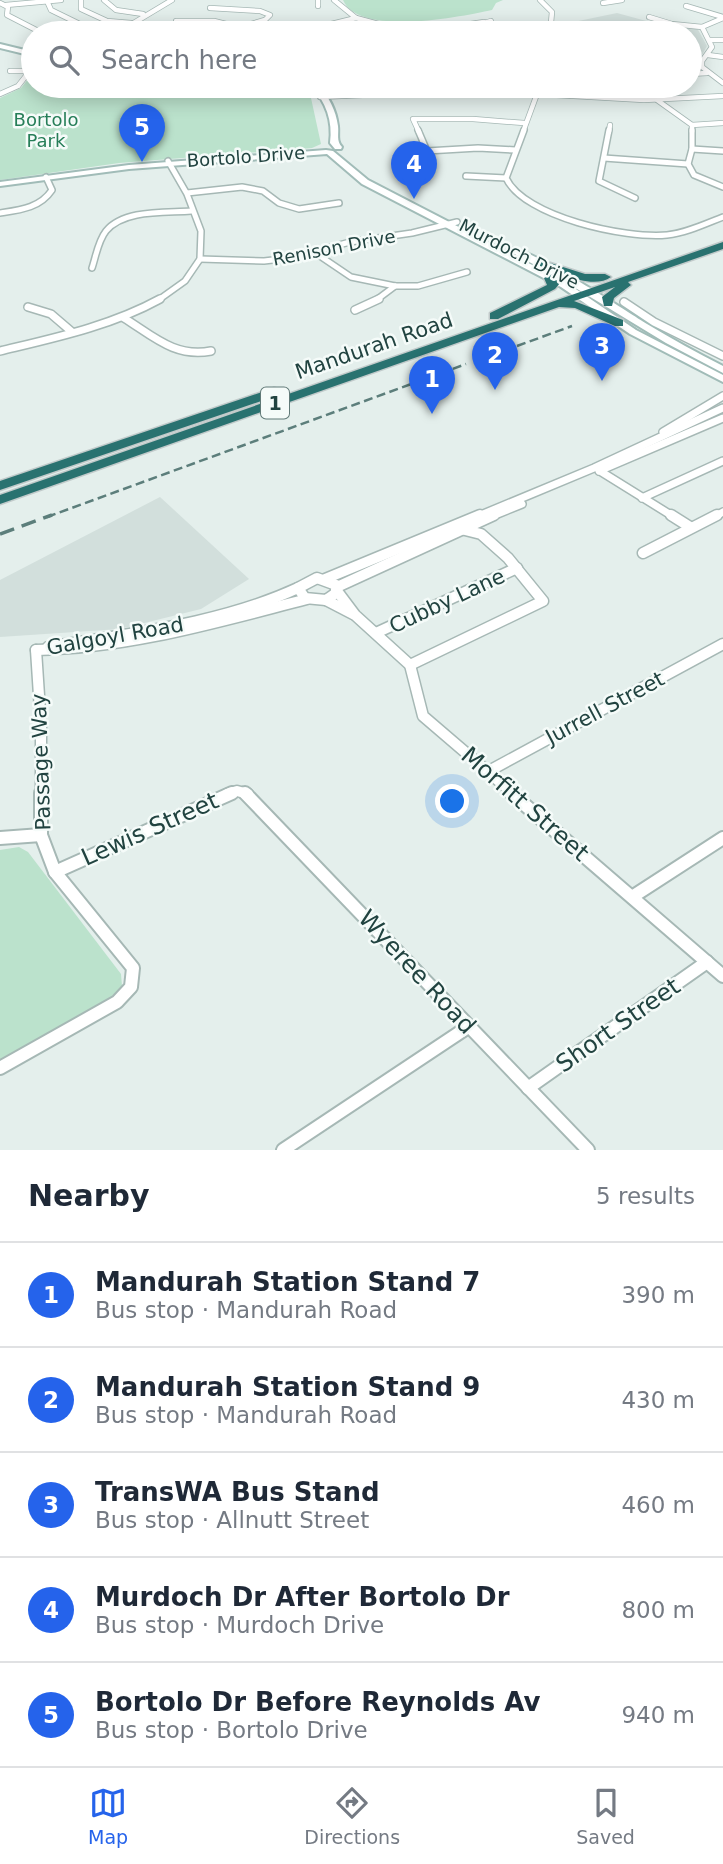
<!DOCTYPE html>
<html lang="en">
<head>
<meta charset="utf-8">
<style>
  :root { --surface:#fff; --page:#f6f6f7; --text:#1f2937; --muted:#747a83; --line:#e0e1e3; --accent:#2563eb }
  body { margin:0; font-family:"DejaVu Sans",sans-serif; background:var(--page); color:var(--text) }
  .you { position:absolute; left:453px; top:802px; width:24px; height:24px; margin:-18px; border:5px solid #fff; border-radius:50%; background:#1a73e8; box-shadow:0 0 0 10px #1a73e833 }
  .badge { display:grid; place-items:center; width:46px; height:46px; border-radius:50%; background:var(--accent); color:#fff; font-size:23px; font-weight:700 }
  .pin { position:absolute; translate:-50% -58px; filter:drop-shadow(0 2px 4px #0008) }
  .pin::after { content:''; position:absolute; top:37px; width:24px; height:21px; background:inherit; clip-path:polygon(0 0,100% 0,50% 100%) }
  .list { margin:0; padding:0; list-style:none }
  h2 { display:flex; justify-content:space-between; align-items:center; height:91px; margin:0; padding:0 28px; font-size:30px }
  h2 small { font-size:23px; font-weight:400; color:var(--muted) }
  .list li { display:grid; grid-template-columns:46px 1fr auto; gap:21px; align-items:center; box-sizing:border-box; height:105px; padding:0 28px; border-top:2px solid var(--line) }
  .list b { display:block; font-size:26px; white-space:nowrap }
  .list p { margin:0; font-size:23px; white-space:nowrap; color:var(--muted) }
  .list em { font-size:23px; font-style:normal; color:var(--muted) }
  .icon { flex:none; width:38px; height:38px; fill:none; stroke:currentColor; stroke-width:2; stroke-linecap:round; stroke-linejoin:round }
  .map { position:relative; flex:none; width:723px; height:1150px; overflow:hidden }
  .search { position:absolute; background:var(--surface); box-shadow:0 4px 18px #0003; left:21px; right:21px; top:21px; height:77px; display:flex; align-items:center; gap:18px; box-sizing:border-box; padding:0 24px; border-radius:38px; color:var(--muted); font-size:26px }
  .sheet { height:616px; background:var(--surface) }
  nav { display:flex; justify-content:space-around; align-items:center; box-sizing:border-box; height:98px; border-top:2px solid var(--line); background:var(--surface); font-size:19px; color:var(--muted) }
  nav a { display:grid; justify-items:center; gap:4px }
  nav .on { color:var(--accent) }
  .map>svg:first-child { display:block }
  .built { fill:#d2dfdc }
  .green { fill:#bbe2cc }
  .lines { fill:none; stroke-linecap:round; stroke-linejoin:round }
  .street-far4-casing { stroke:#a6b8b5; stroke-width:6 }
  .street-far3-casing { stroke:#a6b8b5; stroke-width:8 }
  .street-far2-casing { stroke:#a6b8b5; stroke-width:10 }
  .street-far1-casing { stroke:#a6b8b5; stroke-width:13 }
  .street-casing { stroke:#a6b8b5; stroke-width:16 }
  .secondary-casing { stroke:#a1bcb8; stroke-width:4 }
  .highway-casing { stroke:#c1caca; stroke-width:3 }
  .street-far4 { stroke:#fff; stroke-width:4.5 }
  .street-far3 { stroke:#fff; stroke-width:5 }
  .street-far2 { stroke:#fff; stroke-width:7 }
  .street-far1 { stroke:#fff; stroke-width:10 }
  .street { stroke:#fff; stroke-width:12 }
  .secondary { fill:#fff; fill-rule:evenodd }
  .highway { fill:#297270; fill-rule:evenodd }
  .rail-far1 { stroke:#5c7e7b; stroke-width:2.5; stroke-dasharray:9 4.5; stroke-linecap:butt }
  .rail { stroke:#5c7e7b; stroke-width:3.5; stroke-dasharray:15 8; stroke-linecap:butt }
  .labels { text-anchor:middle; stroke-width:5; stroke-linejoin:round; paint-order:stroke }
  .far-park-label { font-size:18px; fill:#267e58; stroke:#f5fbf9 }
  .far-street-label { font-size:18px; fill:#214340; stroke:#f5fbf9 }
  .shield { fill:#f5fbf9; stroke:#617a78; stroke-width:2 }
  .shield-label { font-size:19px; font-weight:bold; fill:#214340 }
  .street-label { font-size:21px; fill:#214340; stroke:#f5fbf9 }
  .near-street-label { font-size:24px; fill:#214340; stroke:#f5fbf9 }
</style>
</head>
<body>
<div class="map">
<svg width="723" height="1150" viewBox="0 0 723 1150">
  <rect width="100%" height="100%" fill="#e4efec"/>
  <!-- built -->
  <g class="built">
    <path d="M617,13L672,28H697L707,46L698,62L700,71L690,72V33H556L559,25Z"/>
    <path d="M160,497L249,579L201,609L120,629L0,637V580Z"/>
  </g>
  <!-- green -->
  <g class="green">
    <path d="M343,0H503L496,3L492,10C460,17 359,37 343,0Z"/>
    <path d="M33,73V86H300L311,98L321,144L312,148L119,163L0,180V98L21,88Z"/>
    <path d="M19,847L28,852L121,974L122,986L111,997L0,1060V850Z"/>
  </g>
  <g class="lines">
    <defs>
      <g id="street-far4">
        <path d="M81,0V9L107,21L131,23"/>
        <path d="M104,0L116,10L143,14"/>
        <path d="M318,0V6"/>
        <path d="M334,0L356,18L412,33"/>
        <path d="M540,0L552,12L550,33"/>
        <path d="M47,1L51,10L94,31"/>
        <path d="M0,3L8,7L7,15L42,33"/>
        <path d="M603,3L622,0"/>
        <path d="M6,5L61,0"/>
        <path d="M686,6L723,17"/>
        <path d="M210,8L260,11L270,15L265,20L220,33"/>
        <path d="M649,17L672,24L702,27"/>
        <path d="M723,18L702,27L712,47L702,61V67L723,83"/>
        <path d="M176,21H214L238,27"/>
        <path d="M491,21L481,24L482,28L551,31"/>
        <path d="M315,28L356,18"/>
        <path d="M482,28L464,25L484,22"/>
        <path d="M84,33L127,27"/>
        <path d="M137,33L127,27L172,0"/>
        <path d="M710,40H723"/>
        <path d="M708,55L723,57"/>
        <path d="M10,71H28"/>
        <path d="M690,74L707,73"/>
        <path d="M0,94L18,86L33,67"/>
        <path d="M320,97L470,90L644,100L723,96"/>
        <path d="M657,100L692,125V132"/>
        <path d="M692,125L723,123"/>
        <path d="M419,132L413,119H473L524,123"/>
        <path d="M523,132L537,94"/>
        <path d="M609,132L610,125"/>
      </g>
      <g id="street-far3">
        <path d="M418,130L427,151L478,148L515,150"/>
        <path d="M524,130L506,178C524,217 626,239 667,235C686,233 705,224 723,217"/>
        <path d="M609,130L599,181L635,198"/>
        <path d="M692,130V149L688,164L694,175L723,187"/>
        <path d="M692,149L723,151"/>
        <path d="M604,158L688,164"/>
        <path d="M466,176L506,178"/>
        <path d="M187,193L242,187L263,191L279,203L299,209L339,203"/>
        <path d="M0,213C20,210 40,208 52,190L46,177"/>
        <path d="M314,252L351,277L395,286H418L467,272"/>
        <path d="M200,259L264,261L290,258L350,242L412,233L457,222"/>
        <path d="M92,268C96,256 98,241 106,231C124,209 166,213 191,211"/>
        <path d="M157,301L185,281L200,259L201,231L187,194L168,161"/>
        <path d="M375,301L395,286"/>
      </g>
      <g id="street-far2">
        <path d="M624,302L654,322L723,356"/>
        <path d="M28,307L51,314L72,332"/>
        <path d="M355,310L379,299"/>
        <path d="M124,318C153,336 175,358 211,351"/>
        <path d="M0,351C54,338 111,326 160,299"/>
        <path d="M663,432L723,396"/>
        <path d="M599,471L723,418"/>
        <path d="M600,471L674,517"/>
        <path d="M642,498L723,461"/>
        <path d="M476,517L594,468L723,408"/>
        <path d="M490,517L522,504"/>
        <path d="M714,517L723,512"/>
      </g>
      <g id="street-far1">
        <path d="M671,515L690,527"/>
        <path d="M643,553L717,515"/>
        <path d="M317,578L336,585V593L326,600L305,598L298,588Z"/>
        <path d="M325,579L480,515"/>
        <path d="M337,587L494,515"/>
        <path d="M337,591L355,615L410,665L423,716L514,794"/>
        <path d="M326,600L353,614"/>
        <path d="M376,633L517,568"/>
        <path d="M48,647C132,633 220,624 298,588"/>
        <path d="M36,650C130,648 217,622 307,599"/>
        <path d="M36,650L41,726V794"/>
        <path d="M410,665L543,601L508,558L481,534L461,529"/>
        <path d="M487,772L723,644"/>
        <path d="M227,794L237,791L248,794"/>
      </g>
      <g id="street">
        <path d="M245,793L588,1150"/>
        <path d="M511,793L723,976"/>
        <path d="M0,838L41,835"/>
        <path d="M55,872L232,793"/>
        <path d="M632,897L723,838"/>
        <path d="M0,1068L117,1002L131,987L133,968L55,872L41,835V793"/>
        <path d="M528,1088L707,962"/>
        <path d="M283,1150L468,1027"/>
      </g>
      <g id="secondary">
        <path d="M0,44L33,52V56L0,48Z"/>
        <path d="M311,86H318C329,96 336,111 338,126C339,134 336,141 342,147L341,149H335L330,143C333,121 326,102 311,86Z"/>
        <path d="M326,150L333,151L368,180L567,283L636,330L723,375V382L630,334L561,287L362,184L327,154L129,169L0,186V182L129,165Z"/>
        <path d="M511,248C530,248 625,310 647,324C672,339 697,353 723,366V373L666,343L564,281L511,252Z"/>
      </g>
      <g id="highway">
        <path d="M723,242V249L628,282L631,285L614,298L612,306H604L602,297L615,287L574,301L623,320V326H615L575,308L559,307L0,504V495Z"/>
        <path d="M544,261L585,274H605L611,277C593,290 559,273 540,266V262Z"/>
        <path d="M550,275L560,283L555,289L498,319H490V313L547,285L544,278Z"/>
        <path d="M274,388L279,389V395L0,490V481Z"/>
      </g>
    </defs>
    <!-- street-far4 casing -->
    <use href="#street-far4" class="street-far4-casing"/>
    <!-- street-far3 casing -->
    <use href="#street-far3" class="street-far3-casing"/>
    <!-- street-far2 casing -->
    <use href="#street-far2" class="street-far2-casing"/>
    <!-- street-far1 casing -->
    <use href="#street-far1" class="street-far1-casing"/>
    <!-- street casing -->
    <use href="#street" class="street-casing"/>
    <!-- secondary casing -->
    <use href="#secondary" class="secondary-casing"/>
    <!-- highway casing -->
    <use href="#highway" class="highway-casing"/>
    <!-- street-far4 -->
    <use href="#street-far4" class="street-far4"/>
    <!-- street-far3 -->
    <use href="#street-far3" class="street-far3"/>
    <!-- street-far2 -->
    <use href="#street-far2" class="street-far2"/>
    <!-- street-far1 -->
    <use href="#street-far1" class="street-far1"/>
    <!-- street -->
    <use href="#street" class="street"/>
    <!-- secondary -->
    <use href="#secondary" class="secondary"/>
    <!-- highway -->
    <use href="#highway" class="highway"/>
    <!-- rail-far1 -->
    <g class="rail-far1">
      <path d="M517,346L572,326"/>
      <path d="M47,517L466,364"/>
    </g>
    <!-- rail -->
    <path class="rail" d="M0,534L52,515"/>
  </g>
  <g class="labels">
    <!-- far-park labels -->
    <g class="far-park-label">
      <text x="46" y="126">Bortolo<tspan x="46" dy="21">Park</tspan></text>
    </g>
    <!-- far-street labels -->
    <g class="far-street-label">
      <text transform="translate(246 157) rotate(-4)" y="6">Bortolo Drive</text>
      <text transform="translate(334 248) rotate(-11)" y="6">Renison Drive</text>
      <text transform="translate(519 254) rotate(27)" y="6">Murdoch Drive</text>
    </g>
    <!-- shield labels -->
    <rect class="shield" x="261" y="387.5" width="28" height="31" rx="5"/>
    <g class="shield-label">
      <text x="275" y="410">1</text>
    </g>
    <!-- street labels -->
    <g class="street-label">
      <text transform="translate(374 346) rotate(-19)" y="7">Mandurah Road</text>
      <text transform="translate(447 601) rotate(-25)" y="7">Cubby Lane</text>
      <text transform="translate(115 636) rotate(-10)" y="7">Galgoyl Road</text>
      <text transform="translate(605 708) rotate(-28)" y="7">Jurrell Street</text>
      <text transform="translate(41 762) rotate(-92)" y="7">Passage Way</text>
    </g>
    <!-- near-street labels -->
    <g class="near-street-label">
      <text transform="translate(525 804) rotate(41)" y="8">Morfitt Street</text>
      <text transform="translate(150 829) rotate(-24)" y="8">Lewis Street</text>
      <text transform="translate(417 972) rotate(47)" y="8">Wyeree Road</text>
      <text transform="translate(618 1025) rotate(-35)" y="8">Short Street</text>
    </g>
  </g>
</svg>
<div class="you"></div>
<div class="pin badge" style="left:432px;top:414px">1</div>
<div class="pin badge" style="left:495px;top:390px">2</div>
<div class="pin badge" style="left:602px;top:381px">3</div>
<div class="pin badge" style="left:414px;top:199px">4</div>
<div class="pin badge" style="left:142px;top:162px">5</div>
<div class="search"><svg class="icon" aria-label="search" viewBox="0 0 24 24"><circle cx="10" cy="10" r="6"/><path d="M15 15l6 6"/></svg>Search here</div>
</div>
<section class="sheet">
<h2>Nearby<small>5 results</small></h2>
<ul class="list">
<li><span class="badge">1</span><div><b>Mandurah Station Stand 7</b><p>Bus stop · Mandurah Road</p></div><em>390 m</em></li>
<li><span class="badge">2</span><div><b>Mandurah Station Stand 9</b><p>Bus stop · Mandurah Road</p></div><em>430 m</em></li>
<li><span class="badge">3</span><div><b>TransWA Bus Stand</b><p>Bus stop · Allnutt Street</p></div><em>460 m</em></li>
<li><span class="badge">4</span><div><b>Murdoch Dr After Bortolo Dr</b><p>Bus stop · Murdoch Drive</p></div><em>800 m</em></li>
<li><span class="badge">5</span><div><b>Bortolo Dr Before Reynolds Av</b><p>Bus stop · Bortolo Drive</p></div><em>940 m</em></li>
</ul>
</section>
<nav>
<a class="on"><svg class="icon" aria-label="map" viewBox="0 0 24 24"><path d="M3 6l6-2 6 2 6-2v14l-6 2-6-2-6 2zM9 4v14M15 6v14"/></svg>Map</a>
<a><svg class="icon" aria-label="directions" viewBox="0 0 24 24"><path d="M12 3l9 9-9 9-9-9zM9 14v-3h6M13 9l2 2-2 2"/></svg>Directions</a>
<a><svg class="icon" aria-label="saved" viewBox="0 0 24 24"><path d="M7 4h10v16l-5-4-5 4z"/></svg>Saved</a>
</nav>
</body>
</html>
